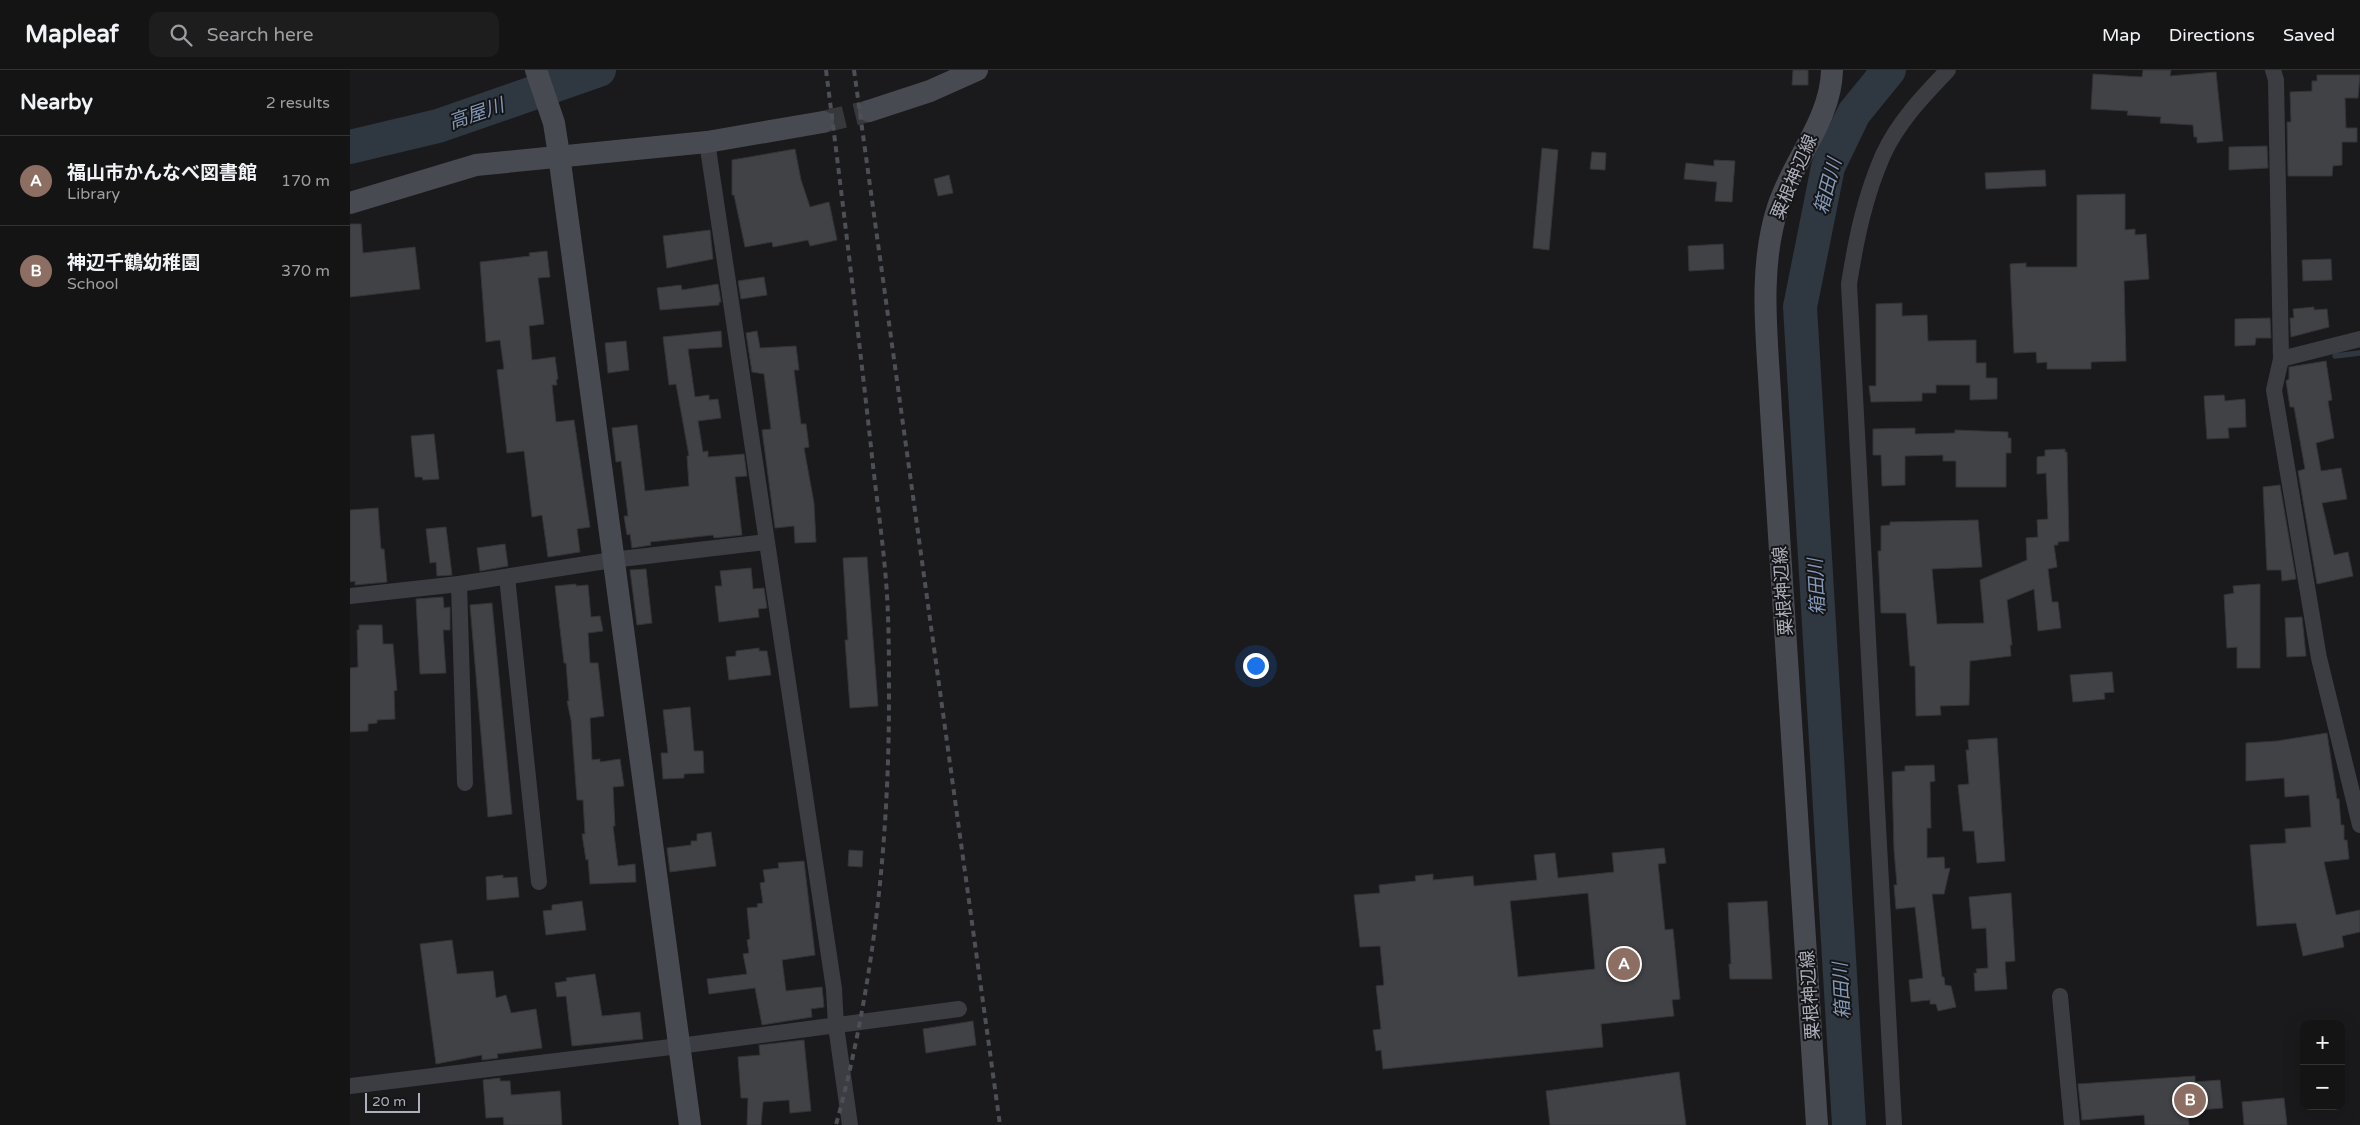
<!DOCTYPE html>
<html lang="en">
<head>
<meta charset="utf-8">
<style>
  :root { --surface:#141415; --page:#1d1d1e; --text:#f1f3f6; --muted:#9d9ea0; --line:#333334; --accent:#fbcc33 }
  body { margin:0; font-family:"Varela Round","Noto Sans JP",sans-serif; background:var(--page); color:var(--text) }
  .controls { position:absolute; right:15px; bottom:15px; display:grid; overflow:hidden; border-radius:10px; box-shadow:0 5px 20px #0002 }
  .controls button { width:45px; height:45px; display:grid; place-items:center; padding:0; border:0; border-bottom:1px solid var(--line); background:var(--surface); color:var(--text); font:25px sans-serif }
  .scale { position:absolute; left:15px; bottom:12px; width:55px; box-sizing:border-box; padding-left:5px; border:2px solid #acafbc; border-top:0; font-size:14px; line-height:18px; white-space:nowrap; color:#acafbc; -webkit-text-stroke:4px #151517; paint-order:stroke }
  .you { position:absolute; left:905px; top:595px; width:18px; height:18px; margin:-12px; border:4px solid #fff; border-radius:50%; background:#1a73e8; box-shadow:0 0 0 8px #1a73e833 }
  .badge { display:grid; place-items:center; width:32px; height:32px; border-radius:50%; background:var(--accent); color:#fff; font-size:16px; font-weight:700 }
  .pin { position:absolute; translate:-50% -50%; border:2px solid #fff; box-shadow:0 1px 5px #0006 }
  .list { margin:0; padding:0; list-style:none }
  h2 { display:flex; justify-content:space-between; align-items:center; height:65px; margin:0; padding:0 20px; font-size:21px }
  h2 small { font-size:16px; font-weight:400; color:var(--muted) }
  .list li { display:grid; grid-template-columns:32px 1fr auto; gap:15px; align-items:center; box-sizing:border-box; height:90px; padding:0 20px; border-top:1px solid var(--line) }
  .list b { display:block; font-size:19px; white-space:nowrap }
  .list p { margin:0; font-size:16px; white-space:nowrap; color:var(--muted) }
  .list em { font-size:16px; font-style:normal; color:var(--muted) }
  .icon { flex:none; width:28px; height:28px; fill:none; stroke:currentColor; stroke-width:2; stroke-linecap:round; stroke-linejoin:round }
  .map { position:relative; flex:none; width:2010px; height:1055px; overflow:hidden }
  header { display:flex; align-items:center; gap:30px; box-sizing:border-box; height:70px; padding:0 25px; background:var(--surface); border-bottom:1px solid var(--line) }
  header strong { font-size:24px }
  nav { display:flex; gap:28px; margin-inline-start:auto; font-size:18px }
  .search { width:350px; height:45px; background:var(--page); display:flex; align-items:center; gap:12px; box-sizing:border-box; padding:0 18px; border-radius:10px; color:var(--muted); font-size:19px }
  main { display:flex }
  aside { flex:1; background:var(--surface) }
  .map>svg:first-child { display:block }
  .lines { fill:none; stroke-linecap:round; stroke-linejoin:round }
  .stream { stroke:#2f3741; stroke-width:5.5 }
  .river { stroke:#2f3741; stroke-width:34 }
  .building { fill:#414246; stroke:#343438; fill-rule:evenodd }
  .secondary-tunnel { stroke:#37383c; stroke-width:22; stroke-dasharray:22 11; stroke-linecap:butt }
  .street { stroke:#3c3d43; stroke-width:16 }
  .secondary { stroke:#484a52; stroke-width:22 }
  .rail { stroke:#4d4f57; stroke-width:4; stroke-dasharray:6 5; stroke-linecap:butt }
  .labels { text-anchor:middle; stroke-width:4; stroke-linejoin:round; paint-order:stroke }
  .street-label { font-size:18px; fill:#acafbc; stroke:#151517 }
  .water-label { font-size:19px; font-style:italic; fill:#8299b8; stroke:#151517 }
</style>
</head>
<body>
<header>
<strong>Mapleaf</strong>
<div class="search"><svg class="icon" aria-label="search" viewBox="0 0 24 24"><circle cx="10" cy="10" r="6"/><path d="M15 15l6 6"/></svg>Search here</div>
<nav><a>Map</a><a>Directions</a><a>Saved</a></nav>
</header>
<main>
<aside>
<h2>Nearby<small>2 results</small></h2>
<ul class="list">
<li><span class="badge" style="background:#8d6e63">A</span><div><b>福山市かんなべ図書館</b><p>Library</p></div><em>170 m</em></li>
<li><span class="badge" style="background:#8d6e63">B</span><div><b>神辺千鶴幼稚園</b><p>School</p></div><em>370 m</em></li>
</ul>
</aside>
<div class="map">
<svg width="2010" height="1055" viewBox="0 0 2010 1055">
  <rect width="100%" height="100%" fill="#1a1a1c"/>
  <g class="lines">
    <!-- stream -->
    <path class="stream" d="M1985,286L2010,283"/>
    <!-- river -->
    <g class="river">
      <path d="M0,77L88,56L249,0"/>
      <path d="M1499,1055L1450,237L1478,97L1504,43L1539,0"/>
    </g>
  </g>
  <!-- building -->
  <g class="building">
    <path d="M1443,0H1458V15H1442Z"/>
    <path d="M1793,0H1821L1820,6L1866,2L1873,71L1847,73V67H1844L1843,55L1810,53L1811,47L1777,45L1778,41L1741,39L1743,4L1792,7Z"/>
    <path d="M1967,5H2010L2008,28H1995L1996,58H2007V72H1992V95L1983,96L1982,106H1938L1937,52H1941L1940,22L1962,21V11H1967Z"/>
    <path d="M1917,76L1918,98L1879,100V77Z"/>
    <path d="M1192,78L1208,80L1199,180L1183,178Z"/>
    <path d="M445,79L451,110L460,137L479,132L487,170L460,176L458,170L423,177L422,172L395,177L384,125H382V90Z"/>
    <path d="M1242,82L1256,83L1255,100L1240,99Z"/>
    <path d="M1364,90L1385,91L1382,132L1365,131L1367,112L1334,109L1336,93L1364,96Z"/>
    <path d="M1695,100L1696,116L1636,119L1635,103Z"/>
    <path d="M599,105L603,123L588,126L584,109Z"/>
    <path d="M1775,124V160L1785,159V165L1796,164L1799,209L1774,211L1776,291L1741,292V299H1697V292L1687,293L1686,282L1664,283L1660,194L1676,193V197H1727V125Z"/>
    <path d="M0,154H11L13,183L65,177L70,219L0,227Z"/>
    <path d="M360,160L363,189L317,198L313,166Z"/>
    <path d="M1373,174L1374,199L1339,201L1338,176Z"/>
    <path d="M197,181L200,207L188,208L194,254L179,256L182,290L205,287L208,309L206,310L207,315H202L206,352L224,350L240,457L227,459L230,482L198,487L192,445L182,447L174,381L157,383L147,300L154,299L150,270L136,272L130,192L180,186L179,183Z"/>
    <path d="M1981,189L1982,210L1953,211L1952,190Z"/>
    <path d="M414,207L417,225L391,229L388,211Z"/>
    <path d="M368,214L371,232H369V235L310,240L307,218L331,215L332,220Z"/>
    <path d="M1552,233V246L1577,245L1578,271L1626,270V293H1636V308H1647V329L1620,330V315H1586V323H1572V331L1521,332L1519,316H1526V234Z"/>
    <path d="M1964,237V240L1977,239L1979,257L1941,267L1940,248H1944L1943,239Z"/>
    <path d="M1920,248L1921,268H1906L1905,275L1885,276V249Z"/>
    <path d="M371,261L372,277L338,279L345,327L359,325V330L368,329L371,348L348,351L353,382L358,381V387L394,384L397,406L385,407L392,465L364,468L363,465L300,472L301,475L282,478L280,464L277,465L274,446H278L271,391L266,392L262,358L287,355L295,421L339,416L337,386H339L326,314L319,315L313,267Z"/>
    <path d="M407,261L410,278L446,276L449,300H444L451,354H456L459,377L454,378L464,433L466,472L445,473L444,456L425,458L412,360L421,359L414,304L402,302L396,263Z"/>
    <path d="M276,271L279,300L258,303L255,273Z"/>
    <path d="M1976,291L1982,330L1978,331L1984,368L1966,373L1971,401L1991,398L1997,429L1972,433L1984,485L1998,482L2003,506L1967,514L1948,401L1955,399L1944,337H1940L1936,311L1939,309V297Z"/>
    <path d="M1874,325L1875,331L1895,329L1896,357L1878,358L1879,368L1857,369L1854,326Z"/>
    <path d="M1565,358V364L1605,363V360L1658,362V368H1661V383H1656V417H1606V391H1593V385L1555,386V415L1532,416L1531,385H1523V359Z"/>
    <path d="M84,364L89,409L73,410L72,407H65L61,366Z"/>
    <path d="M1715,379V382H1717L1719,471L1708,472V475H1704L1707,497L1698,499L1702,532H1708L1711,558L1688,561L1684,519L1657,530L1662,575H1660L1661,586L1620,591L1619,635L1590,636L1591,645L1566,646L1565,596H1560L1556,543H1531L1528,481H1531V456L1540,455V452L1628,450L1632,497L1582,499L1587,554L1634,553L1630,510L1677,490L1676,468L1688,467L1687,450L1698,449L1696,403L1687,404V387L1695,386V380Z"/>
    <path d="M1930,415L1946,509L1932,511L1931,500H1917L1913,417Z"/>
    <path d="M28,438L31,479H34L37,512L5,515V511L0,512V440Z"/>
    <path d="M96,457L102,505L87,506L86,492L80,493L76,459Z"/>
    <path d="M155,474L158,496L130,501L127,478Z"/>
    <path d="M517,487L528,636L500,638L495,570H498L493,488Z"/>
    <path d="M401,498L403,519L414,518L417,538L408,539L409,547L369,552L365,516H372L370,501Z"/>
    <path d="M296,499L302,553L287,555L280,500Z"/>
    <path d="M226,514V516L238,515L241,547L250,546L253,561L238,563L240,593H248L254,646L240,648L242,690L250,689V692L270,689L274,716L263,717L265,756H263L268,796L285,794L286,812L240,814L238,789L236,790L232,764H235L233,730H227L221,650L217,631H219L216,593H214L205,516Z"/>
    <path d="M1910,514V598H1887V577L1877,578L1874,525L1884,523L1883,516Z"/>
    <path d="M93,527L94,538L100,537V560H93L96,603L70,604L66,529Z"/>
    <path d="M142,533L162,744L138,747L120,535Z"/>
    <path d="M1952,547L1956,586L1937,587L1935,548Z"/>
    <path d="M9,555H32L33,574H43L47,620L44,621L45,649L27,650V653L18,654V661L0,662V598L8,597L7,560H9Z"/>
    <path d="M409,578V581H417L421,605L379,610L376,587L386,586V581Z"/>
    <path d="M1762,602L1764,622L1754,623L1755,629L1723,632L1720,605Z"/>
    <path d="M340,637L344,681H353L354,703L334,704V708L313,709L311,683H318L313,640Z"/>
    <path d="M1977,663L1987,729H1989L1991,755H1994V770H1997L1999,789L1974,792L1986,845L2010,840V862L1992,866L1994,877L1953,886L1946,853L1907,856L1900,775L1936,773L1935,759L1961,757L1959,725L1935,727L1934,708L1896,711V673L1927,671Z"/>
    <path d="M1647,668L1655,791L1627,793L1624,761H1613L1608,715L1619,714L1616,680H1619L1618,670Z"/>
    <path d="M1584,695L1585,711L1580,712L1581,758H1577V788L1594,787L1595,799L1600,798L1594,824H1582L1592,907H1594L1595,915L1601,916L1606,937L1588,941L1586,934H1580V930L1561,932L1559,910L1573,908L1565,837L1546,839L1544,815H1547L1544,780L1542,702L1555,701V696Z"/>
    <path d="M361,762L366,796L320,802L317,778L341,775V771H347V764Z"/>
    <path d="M1314,778L1316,793L1308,794L1315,860L1323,859L1330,929L1322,930L1324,946L1251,954L1253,977L1033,999L1031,980L1026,981L1023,960L1031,959L1026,916L1034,915L1030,876L1010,877L1004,825L1030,823L1029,815L1066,811L1065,806L1083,804V810L1123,806L1124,816L1187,810L1184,785L1205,783L1208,808L1264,802L1262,783ZM1238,823L1245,899L1168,907L1160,831Z"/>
    <path d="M499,780L513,781L512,797L498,796Z"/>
    <path d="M454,791L465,885L432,890L436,921L472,917L474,937L461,939L462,947L412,955L405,918L359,924L357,909L397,904L393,884L399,883L397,870L400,869L397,838L408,837L407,834L413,833L410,813L415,812L413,800L429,798L428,793Z"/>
    <path d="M153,805V808L167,807L169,827L137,830L136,807Z"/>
    <path d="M1661,823L1665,891L1655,892L1657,919L1625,921L1624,903H1627L1626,899L1638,898L1636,858L1622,859L1619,827Z"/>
    <path d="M232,831L236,860L196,865L193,841L202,840V835Z"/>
    <path d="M1417,831L1422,909H1380L1379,894H1381L1378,833Z"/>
    <path d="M102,870L107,904L143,901L146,928L156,925L161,943L186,939L192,978L147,984L148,988L132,990V985L86,994L70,874Z"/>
    <path d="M245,904L252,946L290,942L293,969L222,976L216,926L207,927L205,913L217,911L216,908Z"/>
    <path d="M623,951L626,975L576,983L573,959Z"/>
    <path d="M454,970L461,1041L440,1043L439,1030L413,1032L411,1055H397L398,1028H391L388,987L410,985L409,975Z"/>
    <path d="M1329,1002L1336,1055H1200L1196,1021Z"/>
    <path d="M1845,1006V1012L1870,1010L1873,1038L1838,1041L1839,1055H1795L1794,1045L1732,1050L1728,1014Z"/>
    <path d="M150,1008V1011H160L161,1025L210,1021L212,1055H154L153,1047L136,1048L133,1010Z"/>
    <path d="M1934,1028L1937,1055H1894L1892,1032Z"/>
  </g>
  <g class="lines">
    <!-- secondary-tunnel -->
    <path class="secondary-tunnel" d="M473,52L519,41"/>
    <!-- street -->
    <g class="street">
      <path d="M1923,0L1926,10L1931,289L1924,320L1969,588L2010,755"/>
      <path d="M357,72L484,919L486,956L500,1055"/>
      <path d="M1931,289L2010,269"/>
      <path d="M157,507L189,812"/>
      <path d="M109,514L115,713"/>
      <path d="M0,526L109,514L262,490L416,472"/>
      <path d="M1710,926L1722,1055"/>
      <path d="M0,1016L329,976L609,939"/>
      <path d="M1544,1055L1499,214C1506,169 1515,126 1533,85C1548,52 1574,25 1598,0"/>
    </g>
    <!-- secondary -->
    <g class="secondary">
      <path d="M186,0L204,53L209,85L340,1055"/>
      <path d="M519,41L580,21L627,0"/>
      <path d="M0,133L126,95L357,72L473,52"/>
      <path d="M1467,1055L1421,341C1418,274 1407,201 1428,137C1443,90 1481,50 1482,0"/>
    </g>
    <!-- rail -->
    <g class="rail">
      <path d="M476,0C492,125 507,251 521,377C526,426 534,476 537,525C539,559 539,593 539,627C539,771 524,916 486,1055"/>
      <path d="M504,0L650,1055"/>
    </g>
  </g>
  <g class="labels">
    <!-- street labels -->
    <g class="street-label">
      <text transform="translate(1444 107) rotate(-67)" y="6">粟根神辺線</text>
      <text transform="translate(1433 521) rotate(-94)" y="6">粟根神辺線</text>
      <text transform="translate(1460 925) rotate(-94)" y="6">粟根神辺線</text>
    </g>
    <!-- water labels -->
    <g class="water-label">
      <text transform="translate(126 43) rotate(-19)" y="7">高屋川</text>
      <text transform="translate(1477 116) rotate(-75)" y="7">箱田川</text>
      <text transform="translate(1466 517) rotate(-93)" y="7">箱田川</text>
      <text transform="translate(1491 921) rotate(-93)" y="7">箱田川</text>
    </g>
  </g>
</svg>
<div class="controls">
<button>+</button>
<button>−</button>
</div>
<div class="scale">20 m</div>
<div class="you"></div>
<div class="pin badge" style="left:1274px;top:894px;background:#8d6e63">A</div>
<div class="pin badge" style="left:1840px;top:1030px;background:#8d6e63">B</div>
</div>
</main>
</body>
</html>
